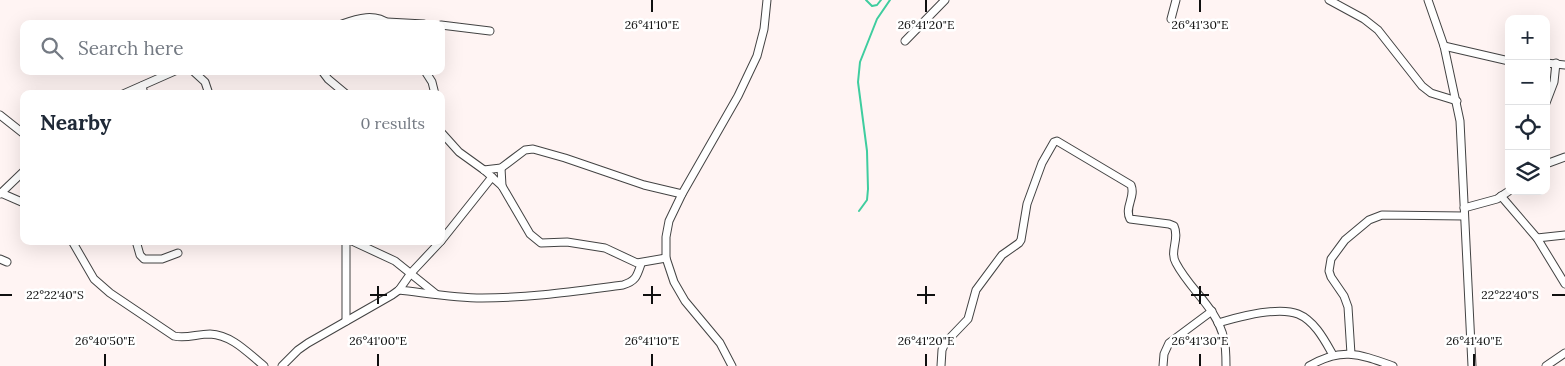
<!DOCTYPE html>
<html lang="en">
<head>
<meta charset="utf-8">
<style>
  :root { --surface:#fff; --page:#f2f2f3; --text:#1f2937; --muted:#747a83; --line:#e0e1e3 }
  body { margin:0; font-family:Lora,serif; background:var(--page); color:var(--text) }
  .controls { position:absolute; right:15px; top:15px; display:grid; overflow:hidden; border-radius:10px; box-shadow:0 5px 20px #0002 }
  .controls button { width:45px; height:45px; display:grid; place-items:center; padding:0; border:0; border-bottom:1px solid var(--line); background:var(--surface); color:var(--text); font:25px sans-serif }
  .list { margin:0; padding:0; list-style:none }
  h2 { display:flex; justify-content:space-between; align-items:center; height:65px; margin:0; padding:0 20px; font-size:21px }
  h2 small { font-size:16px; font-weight:400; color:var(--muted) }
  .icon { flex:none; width:28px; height:28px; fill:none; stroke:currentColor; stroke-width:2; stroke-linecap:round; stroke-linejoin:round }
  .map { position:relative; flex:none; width:1565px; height:366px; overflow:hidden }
  .search { position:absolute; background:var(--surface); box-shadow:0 5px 20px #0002; left:20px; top:20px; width:425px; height:55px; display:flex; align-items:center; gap:12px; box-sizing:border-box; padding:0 18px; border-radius:10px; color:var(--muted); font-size:19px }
  .panel { position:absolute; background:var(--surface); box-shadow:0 5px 20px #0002; left:20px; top:90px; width:425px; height:155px; border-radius:10px }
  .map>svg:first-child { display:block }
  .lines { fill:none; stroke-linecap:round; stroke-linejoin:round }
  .stream { stroke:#3fcd9f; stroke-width:2 }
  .minor-casing { stroke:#434343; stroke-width:9 }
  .minor { stroke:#fff; stroke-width:7 }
  .ticks { fill:none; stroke:#101010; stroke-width:2 }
  .ticks-label { font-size:12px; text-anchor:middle; fill:#101010; stroke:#fff; stroke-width:5; stroke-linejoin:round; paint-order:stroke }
</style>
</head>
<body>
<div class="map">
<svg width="1565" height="366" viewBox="0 0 1565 366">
  <rect width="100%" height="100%" fill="#fff4f3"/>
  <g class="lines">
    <!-- stream -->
    <g class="stream">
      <path d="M866,0L872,6L877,5L881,0"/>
      <path d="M859,211L867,200L868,189L867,151L858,82L860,62L877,19L890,0"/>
    </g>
    <defs>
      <g id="minor">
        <path d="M1329,0L1364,19L1378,30L1422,86L1431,93L1457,101"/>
        <path d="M1428,0L1444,46L1460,121L1472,366"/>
        <path d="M1171,19L1176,0"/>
        <path d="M387,22L424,24"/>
        <path d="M342,24C358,18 375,13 389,24"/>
        <path d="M441,25L490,31"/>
        <path d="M905,41L945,0"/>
        <path d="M1444,46L1509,61"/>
        <path d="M1546,63L1565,65"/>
        <path d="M193,71L205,82L209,94"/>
        <path d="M322,71L328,79L346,94"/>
        <path d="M425,71L432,82L435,94"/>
        <path d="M142,86L144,94"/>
        <path d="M123,94L175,71"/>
        <path d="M1546,103L1554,82L1556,63"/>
        <path d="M0,115L24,134"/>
        <path d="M441,132L459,152L484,170L502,186L530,234L541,243L567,242L605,248L637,263L666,258"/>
        <path d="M1546,164L1565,157"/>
        <path d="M501,168L502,186"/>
        <path d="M484,170L501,168L525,150L533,149L565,158L644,185L682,194"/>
        <path d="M1,193L24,203"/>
        <path d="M0,194L24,171"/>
        <path d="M1501,196L1537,238L1565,235"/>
        <path d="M1464,208L1497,199L1509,191"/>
        <path d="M1537,238L1565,284"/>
        <path d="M72,241L94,279L110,293L174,336C186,339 197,334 210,334C232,335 248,353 264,366"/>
        <path d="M136,241L140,255L144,259H162L178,253"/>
        <path d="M346,241V321"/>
        <path d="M352,241L395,261L436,294"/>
        <path d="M441,241L492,177"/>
        <path d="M0,259L7,262"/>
        <path d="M399,290C426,293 455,298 482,298C530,298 576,291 623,285C636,281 637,276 641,264"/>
        <path d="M1218,323C1238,317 1278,306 1298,314C1315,321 1325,341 1333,355"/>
        <path d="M1351,354L1348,307L1344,296L1331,277L1329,271L1331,259L1345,240L1369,220L1382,215L1464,216"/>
        <path d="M282,366L298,350L308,343L392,295L399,290L411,273L441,241"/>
        <path d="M732,366L720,343L685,301L674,282L666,258V237L669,221L682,194L738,96L757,56L764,29L767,0"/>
        <path d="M941,366L942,350L945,343L968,319L976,290L1002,255L1019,243L1021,240L1027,204L1042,163L1054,142L1057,141L1131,185C1136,197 1124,207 1130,219L1169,224L1174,226C1180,239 1169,251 1176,263C1190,290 1217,308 1224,339C1226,347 1226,357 1226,366"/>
        <path d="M1163,366L1164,354L1169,343L1212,311"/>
        <path d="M1309,366C1342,347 1359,354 1393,366"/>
        <path d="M1546,366L1565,353"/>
      </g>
    </defs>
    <!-- minor casing -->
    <use href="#minor" class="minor-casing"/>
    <!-- minor -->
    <use href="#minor" class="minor"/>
  </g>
  <!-- ticks -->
  <path class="ticks" d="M652,0V12M926,0V12M1200,0V12M378,286V304M652,286V304M926,286V304M1200,286V304M0,295H12M370,295H387M643,295H661M917,295H935M1191,295H1209M1552,295H1565M105,354V366M378,354V366M652,354V366M926,354V366M1200,354V366M1474,354V366"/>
  <g class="ticks-label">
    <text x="652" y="29">26°41'10"E</text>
    <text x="926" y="29">26°41'20"E</text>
    <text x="1200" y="29">26°41'30"E</text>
    <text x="55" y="299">22°22'40"S</text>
    <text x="1510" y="299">22°22'40"S</text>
    <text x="105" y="345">26°40'50"E</text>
    <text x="378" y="345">26°41'00"E</text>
    <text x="652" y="345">26°41'10"E</text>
    <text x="926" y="345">26°41'20"E</text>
    <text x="1200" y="345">26°41'30"E</text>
    <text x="1474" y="345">26°41'40"E</text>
  </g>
</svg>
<div class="controls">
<button>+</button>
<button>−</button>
<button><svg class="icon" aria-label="locate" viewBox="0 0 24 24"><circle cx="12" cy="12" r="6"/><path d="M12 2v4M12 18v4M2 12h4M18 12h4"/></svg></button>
<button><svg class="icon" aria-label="layers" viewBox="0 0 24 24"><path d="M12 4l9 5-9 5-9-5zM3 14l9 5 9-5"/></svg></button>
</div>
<div class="search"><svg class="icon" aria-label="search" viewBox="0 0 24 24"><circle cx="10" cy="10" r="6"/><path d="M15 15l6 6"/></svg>Search here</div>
<section class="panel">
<h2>Nearby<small>0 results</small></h2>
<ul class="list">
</ul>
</section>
</div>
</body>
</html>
